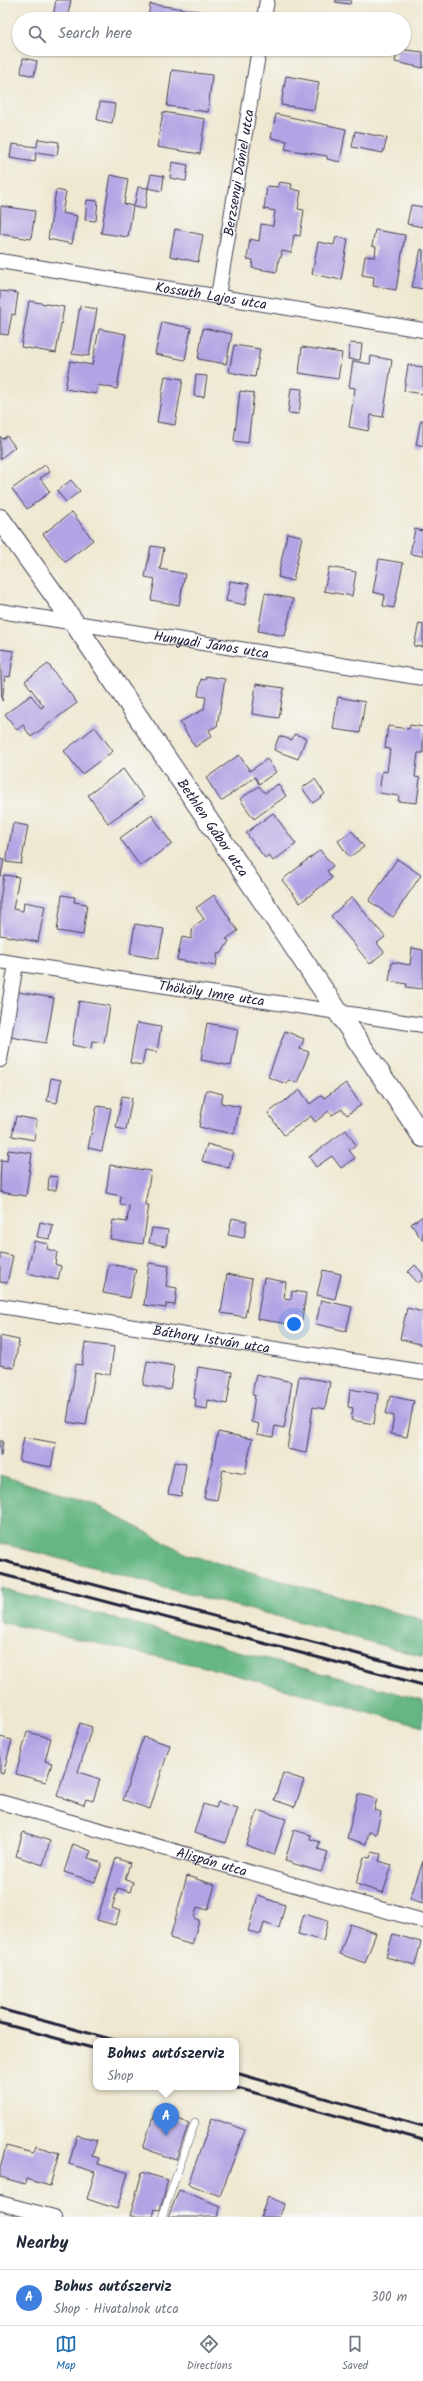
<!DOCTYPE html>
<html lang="en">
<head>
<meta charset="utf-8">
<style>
  :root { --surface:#fff; --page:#f2f2f3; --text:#1f2937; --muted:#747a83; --line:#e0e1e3; --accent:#1f6fb2 }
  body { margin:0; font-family:Kalam,sans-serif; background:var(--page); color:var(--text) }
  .you { position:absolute; left:294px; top:1324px; width:14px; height:14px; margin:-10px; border:3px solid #fff; border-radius:50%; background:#1a73e8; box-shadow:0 0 0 6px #1a73e833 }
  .badge { display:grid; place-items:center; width:26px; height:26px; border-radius:50%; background:var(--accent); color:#fff; font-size:13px; font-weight:700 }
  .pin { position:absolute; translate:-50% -33px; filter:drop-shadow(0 1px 2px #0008) }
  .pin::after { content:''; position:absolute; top:21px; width:14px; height:12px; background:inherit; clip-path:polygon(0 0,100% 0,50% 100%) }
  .popup { position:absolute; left:93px; top:2038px; width:146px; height:52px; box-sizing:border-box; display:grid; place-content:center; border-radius:8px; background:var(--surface); filter:drop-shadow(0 1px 3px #0005); font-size:13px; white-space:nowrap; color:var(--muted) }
  .popup b { font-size:15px; color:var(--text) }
  .popup::after { content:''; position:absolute; left:50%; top:100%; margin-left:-8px; border:8px solid transparent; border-top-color:var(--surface) }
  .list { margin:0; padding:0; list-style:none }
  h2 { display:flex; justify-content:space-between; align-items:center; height:52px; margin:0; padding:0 16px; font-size:17px }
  h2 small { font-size:13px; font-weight:400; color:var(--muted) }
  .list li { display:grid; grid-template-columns:26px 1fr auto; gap:12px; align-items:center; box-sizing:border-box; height:56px; padding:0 16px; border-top:1px solid var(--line) }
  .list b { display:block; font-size:15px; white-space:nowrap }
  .list p { margin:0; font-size:13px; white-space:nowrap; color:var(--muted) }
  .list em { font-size:13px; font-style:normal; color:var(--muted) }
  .icon { flex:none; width:22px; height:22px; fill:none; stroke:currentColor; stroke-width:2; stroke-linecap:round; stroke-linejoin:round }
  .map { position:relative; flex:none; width:423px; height:2217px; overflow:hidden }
  .search { position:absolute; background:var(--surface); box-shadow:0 1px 3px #0004; left:12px; right:12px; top:12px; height:44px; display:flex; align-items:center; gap:10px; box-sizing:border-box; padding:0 14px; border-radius:22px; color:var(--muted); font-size:15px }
  .sheet { height:108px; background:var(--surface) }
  nav { display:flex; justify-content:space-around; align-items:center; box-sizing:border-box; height:56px; border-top:1px solid var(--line); background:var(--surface); font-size:11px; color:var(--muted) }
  nav a { display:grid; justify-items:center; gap:2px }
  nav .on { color:var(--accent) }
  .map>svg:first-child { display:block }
  .forest { fill:#65b682; stroke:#446c5e }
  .building { fill:#b2a3e4 }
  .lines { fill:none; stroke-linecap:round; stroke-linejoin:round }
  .lane-casing { stroke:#414052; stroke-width:8 }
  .street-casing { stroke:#414052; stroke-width:16 }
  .secondary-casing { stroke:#414052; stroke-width:22 }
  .lane { stroke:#fff; stroke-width:7 }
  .street { stroke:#fff; stroke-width:14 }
  .secondary { stroke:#fff; stroke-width:20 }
  .rail { stroke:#22223b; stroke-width:3 }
  .labels { text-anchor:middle; stroke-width:3; stroke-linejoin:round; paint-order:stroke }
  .street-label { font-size:14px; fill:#22223b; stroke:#f6f6f2 }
</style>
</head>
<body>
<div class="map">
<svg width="423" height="2217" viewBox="0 0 423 2217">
  <rect width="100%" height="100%" fill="#f6f6f2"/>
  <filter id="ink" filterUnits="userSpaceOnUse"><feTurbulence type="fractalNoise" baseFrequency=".025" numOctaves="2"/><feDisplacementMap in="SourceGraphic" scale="8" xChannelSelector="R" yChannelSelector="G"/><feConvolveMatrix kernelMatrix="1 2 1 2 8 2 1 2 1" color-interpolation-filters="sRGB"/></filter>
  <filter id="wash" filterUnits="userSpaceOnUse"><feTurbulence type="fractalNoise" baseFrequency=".012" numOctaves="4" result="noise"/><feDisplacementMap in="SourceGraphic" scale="16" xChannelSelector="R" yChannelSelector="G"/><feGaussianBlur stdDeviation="0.9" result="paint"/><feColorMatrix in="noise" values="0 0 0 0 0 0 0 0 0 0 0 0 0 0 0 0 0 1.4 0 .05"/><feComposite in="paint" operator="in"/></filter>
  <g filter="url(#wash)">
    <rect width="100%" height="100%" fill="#efe8d1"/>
    <!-- forest -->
    <g class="forest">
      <path d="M0,1475L94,1504L189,1555L423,1620V1657L300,1622L160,1587L150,1582L0,1543Z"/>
      <path d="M0,1588L423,1700V1727L214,1669L0,1622Z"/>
    </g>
    <g id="blocks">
      <!-- building -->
      <g class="building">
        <path d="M56,0H71L67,19L53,17Z"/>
        <path d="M336,0H351L350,4L335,2Z"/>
        <path d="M150,4L245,18V19H148Z"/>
        <path d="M398,49L423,52V68L395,62Z"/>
        <path d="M23,58L37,61L34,76L21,73Z"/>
        <path d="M172,70L212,75L208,112L167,106Z"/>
        <path d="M286,76L319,82L314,110L281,105Z"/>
        <path d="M100,102L115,104L112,123L97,120Z"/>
        <path d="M163,112L205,119L200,154L157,147Z"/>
        <path d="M276,114L346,129L340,162L327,159V156L285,149L287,141L271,138Z"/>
        <path d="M355,131L387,138L383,153L352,147Z"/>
        <path d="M38,139L59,142L57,155L36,152L35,162L10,158L12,144L37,147Z"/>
        <path d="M172,162L188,165L186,181L170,178Z"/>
        <path d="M151,174L164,176L162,191L148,188Z"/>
        <path d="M111,175L128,179L124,204L133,206L128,237L101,233Z"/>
        <path d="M279,182L292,184L291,189L301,191L298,209L304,210L300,236L294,235L291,253L282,251L281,258H279L277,272L252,268L253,260L247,259L250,239L259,241L261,224L273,226L275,211L264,209L267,186L278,187Z"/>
        <path d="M138,187L148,188L145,209L134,207Z"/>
        <path d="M56,190L66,192L62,213L77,216L72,244L48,239Z"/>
        <path d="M87,200L98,201L96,221L85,220Z"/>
        <path d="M411,205L423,207V227L407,224Z"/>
        <path d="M1,206L35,211L31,239L0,234Z"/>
        <path d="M175,229L203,235L198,262L170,256Z"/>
        <path d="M375,230L405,235L396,290L373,286L374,277L362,275L365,256L375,257L376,247L372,246Z"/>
        <path d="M336,237L348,239L341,280L312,274L318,242L334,245Z"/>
        <path d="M421,249L423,250V289L412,287Z"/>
        <path d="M0,291L18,293L15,315L12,314L8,335L0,334Z"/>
        <path d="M29,301L64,307L56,353L21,347Z"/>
        <path d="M80,306L97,309L89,356L72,354Z"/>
        <path d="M162,322L191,328L185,360L155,354Z"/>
        <path d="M203,328L232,334L226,364L198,359Z"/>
        <path d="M99,329L126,334L117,389L98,385L96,394L65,389L70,361L92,365Z"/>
        <path d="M350,343L362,344L360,360L348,359Z"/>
        <path d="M234,345L260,349L255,377L229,372Z"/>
        <path d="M302,347L342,353L338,379L299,373Z"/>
        <path d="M371,356L392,360L383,417L371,415L368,431L349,427L355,388L349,387L353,361L370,364Z"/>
        <path d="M408,365L423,367V394L404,391Z"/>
        <path d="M196,375L207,376L204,397L194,396Z"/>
        <path d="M165,376L183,379L175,425L157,422Z"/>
        <path d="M291,388L302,389L299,414L288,413Z"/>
        <path d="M240,391L254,393L248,443L234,441Z"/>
        <path d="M421,420H423V446L416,444Z"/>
        <path d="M0,436L2,439L7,436L15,447L0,459Z"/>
        <path d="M45,465L50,472L40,478L50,492L27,509L12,489Z"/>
        <path d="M71,480L80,491L66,502L57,491Z"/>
        <path d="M72,512L93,540L65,562L43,534Z"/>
        <path d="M415,529L423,531V556L410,554Z"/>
        <path d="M287,533L302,536L293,581L278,577Z"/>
        <path d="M151,546L164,548L160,569L185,574L179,605L151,600L155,579L145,577Z"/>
        <path d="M379,559L403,563L394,608L383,606L385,595L373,592Z"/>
        <path d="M329,567L356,572L352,596L324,591Z"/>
        <path d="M230,581L249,584L245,605L226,601Z"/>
        <path d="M265,593L293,599L285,636L258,631Z"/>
        <path d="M419,623L423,624V647L414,646Z"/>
        <path d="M0,649L14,651L10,677L5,676L2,701Z"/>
        <path d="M48,664L77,703L31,737L23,725L17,730L5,714L31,695L41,708L44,706L25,681Z"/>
        <path d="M206,676L225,679L217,726L209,730L212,736L195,747L180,722L204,709L206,697L198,696L201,679L205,680Z"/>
        <path d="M256,684L284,688L279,718L252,714Z"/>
        <path d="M338,697L365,702L360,733L333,729Z"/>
        <path d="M410,725L423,727V753H418L415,777L420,778L417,803L398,801L399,796L379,793L382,771L387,772L390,749L385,748L388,726L409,729Z"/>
        <path d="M95,727L113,751L82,774L64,751Z"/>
        <path d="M294,734L306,738L298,759L274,750L279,736L292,740Z"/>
        <path d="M239,755L250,771L267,759L276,772L259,784L255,777L221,801L206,778Z"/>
        <path d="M123,769L144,798L108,823L88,795Z"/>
        <path d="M315,779L325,794L313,803L302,788Z"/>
        <path d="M278,784L286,796L254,819L240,799L259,786L265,793Z"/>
        <path d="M273,813L296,844L273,861L269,855L265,858L246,833Z"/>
        <path d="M152,815L172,844L140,866L120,838Z"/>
        <path d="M13,823L28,826L21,864L6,862Z"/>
        <path d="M352,831L364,847L349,857L338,841Z"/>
        <path d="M320,850L333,866L327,871L332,878L300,903L282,880Z"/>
        <path d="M0,859L4,860L1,876H0Z"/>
        <path d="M397,859L421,875L393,917L369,901Z"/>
        <path d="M4,875L19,877L13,909L23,911L24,902L45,906L38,942L0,935V900Z"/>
        <path d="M62,895L75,897L74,902L87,904L83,935L57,931Z"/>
        <path d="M214,895L238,931L226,939L229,941L221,954L218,953L216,966L177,960L182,937L191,939L193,927L204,919L196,908Z"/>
        <path d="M352,897L385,937L377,943L384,952L370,964L331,916Z"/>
        <path d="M135,924L164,929L158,959L130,954Z"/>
        <path d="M412,948L423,950V989L406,987L407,984L389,981L392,962L410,965Z"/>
        <path d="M18,992L54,998L46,1043L10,1037Z"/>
        <path d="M79,1001L110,1006L104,1043L92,1041L91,1049L72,1045Z"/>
        <path d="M137,1023L161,1027L157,1052L145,1050L142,1065L130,1063Z"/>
        <path d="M207,1023L238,1029L231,1066L201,1060Z"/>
        <path d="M285,1031L304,1039L300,1049L309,1052L297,1083L288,1080L286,1084L268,1077Z"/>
        <path d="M51,1078L61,1080L57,1103L47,1101Z"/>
        <path d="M346,1083L361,1105L347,1115L342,1109L332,1115L329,1111L315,1122L311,1116L284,1135L268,1113L300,1090L310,1104L322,1095L324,1098Z"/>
        <path d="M206,1090L223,1094L221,1103L240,1107L234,1134L199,1127Z"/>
        <path d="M122,1096L132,1098L126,1130L116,1128Z"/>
        <path d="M97,1106L111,1108L102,1151L88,1148Z"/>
        <path d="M16,1116L37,1120L34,1140L12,1136Z"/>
        <path d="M346,1130L356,1145L349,1150L355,1158L341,1168L332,1156L316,1167L309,1157Z"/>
        <path d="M207,1144L233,1151L229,1168L202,1161Z"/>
        <path d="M8,1150L32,1153L26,1196L0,1192L1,1160L7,1161Z"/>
        <path d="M110,1165L151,1171L145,1205H149L143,1244L110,1239L113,1220L127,1222L129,1206L120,1204L121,1196L106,1193Z"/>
        <path d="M49,1176L58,1177L56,1190H48Z"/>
        <path d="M423,1216V1241L411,1224Z"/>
        <path d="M232,1218L247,1221L244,1238L228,1235Z"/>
        <path d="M40,1222L53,1225L50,1239L37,1237Z"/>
        <path d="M152,1228L168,1230L166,1246L149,1243Z"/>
        <path d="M34,1241L48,1244L47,1249L57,1252L55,1264L61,1266L58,1280L27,1273Z"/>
        <path d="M0,1253L13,1256L7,1283L0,1282Z"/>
        <path d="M149,1263L169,1266L166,1286L177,1288L175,1305L166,1304V1308L144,1305Z"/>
        <path d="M109,1264L136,1269L130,1298L103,1293Z"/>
        <path d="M415,1265L423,1274V1279L418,1283L408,1272Z"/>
        <path d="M323,1270L341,1274L335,1299L317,1295Z"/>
        <path d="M227,1274L252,1279L245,1317L221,1313Z"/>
        <path d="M264,1278L286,1282L284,1298L291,1299L292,1291L306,1293L301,1326L257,1319Z"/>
        <path d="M321,1300L352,1307L346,1331L316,1324Z"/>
        <path d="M407,1308L423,1312V1345L400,1339Z"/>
        <path d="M0,1336L19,1340L14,1368L0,1365Z"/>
        <path d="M85,1343L114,1347L110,1375L95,1372L86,1425L67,1422L76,1364L82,1365Z"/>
        <path d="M147,1361L174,1366L170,1390L143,1385Z"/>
        <path d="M198,1367L232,1372L227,1404L208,1400L207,1409L195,1407L196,1399L194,1398Z"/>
        <path d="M256,1374L292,1382L284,1428L275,1426L273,1437L257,1434L259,1424L251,1422L255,1395H252Z"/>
        <path d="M299,1376L330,1382L325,1409L313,1407L306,1453L287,1449Z"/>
        <path d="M350,1389L378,1394L374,1424L351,1420L353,1408L348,1407Z"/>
        <path d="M390,1396L414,1401L407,1437L391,1434L394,1416L386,1414Z"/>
        <path d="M218,1432L252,1439L245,1474L223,1470L217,1500L204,1498Z"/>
        <path d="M24,1437L56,1443L51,1467L19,1461Z"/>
        <path d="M0,1441H3L1,1456H0Z"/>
        <path d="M174,1462L186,1464L181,1496L168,1494Z"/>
        <path d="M80,1723L92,1727L78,1772L100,1779L93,1801L86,1799L84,1805L57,1796Z"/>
        <path d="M27,1732L51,1738L45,1761L52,1763L46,1782L16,1774Z"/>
        <path d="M0,1737L12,1740L3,1774L0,1773Z"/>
        <path d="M143,1737L170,1745L150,1809L123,1800Z"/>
        <path d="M283,1773L304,1780L295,1807L274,1800Z"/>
        <path d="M358,1794L377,1799L374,1810L381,1812L376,1834L369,1832L366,1844L347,1838Z"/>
        <path d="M218,1802L238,1808L226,1843L194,1833L203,1804L216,1808Z"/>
        <path d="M258,1810L286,1819L274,1855L246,1845Z"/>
        <path d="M294,1830L311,1835L310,1839L320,1842L318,1849L328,1852L321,1872L285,1861Z"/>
        <path d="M23,1832L50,1841L43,1865L16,1856Z"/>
        <path d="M73,1844L91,1851L88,1858L102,1863L95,1882L64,1872Z"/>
        <path d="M372,1852L381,1854L379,1861L392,1865L383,1893L356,1884L364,1857L370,1858Z"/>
        <path d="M116,1858L130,1863L125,1880L133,1882L130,1892L118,1888L112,1908L120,1911L115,1925L97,1920Z"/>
        <path d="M423,1861V1903L410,1899Z"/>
        <path d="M187,1876L215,1885L208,1910L197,1907L194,1918L199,1920L192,1945L170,1938Z"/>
        <path d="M258,1896L285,1905L279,1928L264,1923L261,1934L248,1931Z"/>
        <path d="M304,1914L328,1921L323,1941L298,1934Z"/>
        <path d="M350,1924L376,1933L365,1963L340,1954Z"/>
        <path d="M393,1934L421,1942L415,1965L386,1957Z"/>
        <path d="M155,2111L189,2123L176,2160L143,2148Z"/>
        <path d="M212,2118L245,2130L220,2196L188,2184Z"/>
        <path d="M77,2135L97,2140L92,2156L99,2158L98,2164L128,2173L117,2209L87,2199L95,2172L69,2164Z"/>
        <path d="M6,2146L33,2153L35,2146L59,2153L50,2186L26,2179L25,2184L0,2177V2168Z"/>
        <path d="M142,2172L168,2180L160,2210L155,2209L153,2217L130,2216Z"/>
        <path d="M179,2190L221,2206L217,2217H168Z"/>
        <path d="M268,2197L285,2204L279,2217H260Z"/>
      </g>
    </g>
  </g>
  <g filter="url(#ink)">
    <use href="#blocks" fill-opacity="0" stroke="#414052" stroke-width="1"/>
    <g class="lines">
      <defs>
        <path id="lane" d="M162,2217L195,2122"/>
        <g id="street">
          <path d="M264,19L267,0"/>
          <path id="s1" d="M0,261L423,330"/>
          <path id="s2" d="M218,296L259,49"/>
          <path id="s3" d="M0,611L423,678"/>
          <path id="s4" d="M0,961L423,1025"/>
          <path d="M0,1060L16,964"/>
          <path id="s5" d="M0,1306L423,1372"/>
          <path id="s6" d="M0,1802L423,1921"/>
          <path d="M0,2203L54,2217"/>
        </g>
        <g id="secondary">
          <path id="s7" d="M0,519L73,621L423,1137"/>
        </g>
      </defs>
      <!-- lane casing -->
      <use href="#lane" class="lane-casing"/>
      <!-- street casing -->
      <use href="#street" class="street-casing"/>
      <!-- secondary casing -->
      <use href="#secondary" class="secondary-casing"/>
      <!-- lane -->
      <use href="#lane" class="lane"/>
      <!-- street -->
      <use href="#street" class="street"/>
      <!-- secondary -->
      <use href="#secondary" class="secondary"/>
      <!-- rail -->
      <g class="rail">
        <path d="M0,1560L423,1671"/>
        <path d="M0,1574L423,1685"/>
        <path d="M0,2009L118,2041"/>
        <path d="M0,2023L96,2049"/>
        <path d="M236,2073L423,2126"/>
        <path d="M234,2087L423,2140"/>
      </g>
    </g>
  </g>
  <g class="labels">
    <!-- street labels -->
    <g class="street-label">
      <text dy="5" stroke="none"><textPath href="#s2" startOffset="125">Berzsenyi Dániel utca</textPath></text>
      <text dy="5" stroke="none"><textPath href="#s1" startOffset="214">Kossuth Lajos utca</textPath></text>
      <text dy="5" stroke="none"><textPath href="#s3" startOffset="214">Hunyadi János utca</textPath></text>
      <text dy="5" stroke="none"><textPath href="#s7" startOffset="375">Bethlen Gábor utca</textPath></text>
      <text dy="5" stroke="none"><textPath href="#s4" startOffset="214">Thököly Imre utca</textPath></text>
      <text dy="5" stroke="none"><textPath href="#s5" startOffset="214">Báthory István utca</textPath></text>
      <text dy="5" stroke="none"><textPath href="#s6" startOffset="220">Alispán utca</textPath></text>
    </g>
  </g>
</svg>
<div class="you"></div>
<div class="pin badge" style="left:166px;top:2136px;background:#3f7fe0">A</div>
<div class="popup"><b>Bohus autószerviz</b>Shop</div>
<div class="search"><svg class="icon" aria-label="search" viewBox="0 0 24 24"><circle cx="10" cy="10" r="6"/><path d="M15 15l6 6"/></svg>Search here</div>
</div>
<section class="sheet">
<h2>Nearby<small></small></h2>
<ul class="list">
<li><span class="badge" style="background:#3f7fe0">A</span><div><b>Bohus autószerviz</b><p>Shop · Hivatalnok utca</p></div><em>300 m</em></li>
</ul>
</section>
<nav>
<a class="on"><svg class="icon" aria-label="map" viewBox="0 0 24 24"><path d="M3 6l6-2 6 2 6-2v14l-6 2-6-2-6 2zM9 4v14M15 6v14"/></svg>Map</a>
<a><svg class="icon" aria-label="directions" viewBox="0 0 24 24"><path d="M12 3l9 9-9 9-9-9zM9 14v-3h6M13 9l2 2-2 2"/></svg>Directions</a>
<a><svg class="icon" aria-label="saved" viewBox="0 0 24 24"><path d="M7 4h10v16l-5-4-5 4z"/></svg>Saved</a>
</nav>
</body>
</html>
